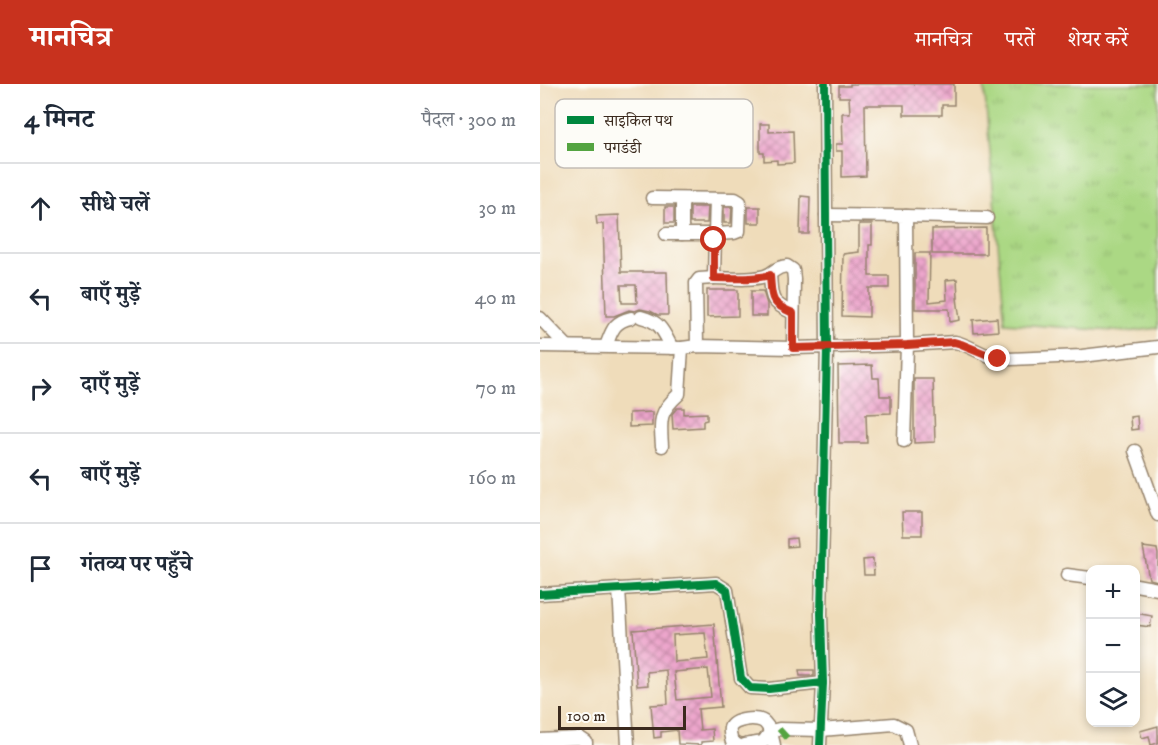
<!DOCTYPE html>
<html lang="hi">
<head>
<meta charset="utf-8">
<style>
  :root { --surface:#fff; --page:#f2f2f3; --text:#1f2937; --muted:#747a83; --line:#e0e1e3; --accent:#c8321e }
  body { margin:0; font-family:"IM FELL DW Pica","Noto Serif Devanagari",serif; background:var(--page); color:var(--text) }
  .controls { position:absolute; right:18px; bottom:18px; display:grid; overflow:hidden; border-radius:12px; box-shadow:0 3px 9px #0003 }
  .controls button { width:54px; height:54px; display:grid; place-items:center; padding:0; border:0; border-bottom:2px solid var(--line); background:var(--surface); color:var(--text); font:30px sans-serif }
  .scale { position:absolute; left:18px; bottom:15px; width:128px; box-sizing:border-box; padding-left:6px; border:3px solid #3b2a1e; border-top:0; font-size:16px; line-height:21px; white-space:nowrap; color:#3b2a1e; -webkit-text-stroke:4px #fdfcf7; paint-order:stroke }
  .stop { position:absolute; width:18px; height:18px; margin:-14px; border:4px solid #c8321e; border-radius:50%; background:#fff }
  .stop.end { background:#c8321e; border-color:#fff; box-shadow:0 2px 6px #0008 }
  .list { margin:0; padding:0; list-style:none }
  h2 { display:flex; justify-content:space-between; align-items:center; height:78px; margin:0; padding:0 24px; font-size:26px }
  h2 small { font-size:20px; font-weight:400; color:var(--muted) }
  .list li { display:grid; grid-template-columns:39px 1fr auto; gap:18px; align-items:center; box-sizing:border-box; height:90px; padding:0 24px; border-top:2px solid var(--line) }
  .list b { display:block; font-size:22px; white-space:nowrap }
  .list em { font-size:20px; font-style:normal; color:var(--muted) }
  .icon { flex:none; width:33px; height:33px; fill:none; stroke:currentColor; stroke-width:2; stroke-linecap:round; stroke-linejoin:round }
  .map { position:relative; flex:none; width:618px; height:661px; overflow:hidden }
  header { display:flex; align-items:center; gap:36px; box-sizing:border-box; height:84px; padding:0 30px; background:var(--accent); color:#fff }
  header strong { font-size:28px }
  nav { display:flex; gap:33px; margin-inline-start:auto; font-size:21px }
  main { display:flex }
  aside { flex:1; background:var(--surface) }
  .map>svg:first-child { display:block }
  .grass { fill:url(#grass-tufts); stroke:#738151; stroke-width:1.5 }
  .building { fill:url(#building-cross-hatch); fill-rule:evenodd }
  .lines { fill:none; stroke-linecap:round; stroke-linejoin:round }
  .minor-casing { stroke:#95836c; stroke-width:15 }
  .minor { stroke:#fff; stroke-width:12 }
  .quiet { stroke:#54a441; stroke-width:6; stroke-dasharray:12 6; stroke-linecap:butt }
  .cycleway-casing { stroke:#fdfcf7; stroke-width:11 }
  .cycleway { stroke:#00873e; stroke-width:8 }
  .route { stroke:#c8321e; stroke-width:8 }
  .key { fill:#fdfcf7; stroke:#c3bdb6; stroke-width:1.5 }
  .key-label { font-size:16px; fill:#3b2a1e }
</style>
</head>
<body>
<header>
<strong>मानचित्र</strong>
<nav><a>मानचित्र</a><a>परतें</a><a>शेयर करें</a></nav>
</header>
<main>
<aside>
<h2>4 मिनट<small>पैदल · 300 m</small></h2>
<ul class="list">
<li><svg class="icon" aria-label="ahead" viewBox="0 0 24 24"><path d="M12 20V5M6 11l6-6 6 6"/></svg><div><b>सीधे चलें</b></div><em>30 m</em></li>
<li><svg class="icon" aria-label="left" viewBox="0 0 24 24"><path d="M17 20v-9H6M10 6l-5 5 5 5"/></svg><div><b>बाएँ मुड़ें</b></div><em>40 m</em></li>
<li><svg class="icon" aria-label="right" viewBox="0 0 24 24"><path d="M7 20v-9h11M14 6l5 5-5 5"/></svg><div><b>दाएँ मुड़ें</b></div><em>70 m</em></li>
<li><svg class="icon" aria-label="left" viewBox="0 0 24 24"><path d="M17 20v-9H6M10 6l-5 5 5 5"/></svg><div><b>बाएँ मुड़ें</b></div><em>160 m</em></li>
<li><svg class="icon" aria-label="arrive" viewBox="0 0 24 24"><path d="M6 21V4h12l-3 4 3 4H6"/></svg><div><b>गंतव्य पर पहुँचे</b></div></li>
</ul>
</aside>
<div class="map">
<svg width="618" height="661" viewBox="0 0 618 661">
  <defs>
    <pattern id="grass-tufts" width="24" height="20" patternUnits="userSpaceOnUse" patternTransform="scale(1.5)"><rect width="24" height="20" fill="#abd884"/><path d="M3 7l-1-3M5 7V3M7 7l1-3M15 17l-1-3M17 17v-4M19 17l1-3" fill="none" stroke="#94ba72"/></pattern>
    <pattern id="building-cross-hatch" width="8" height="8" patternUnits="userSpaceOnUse" patternTransform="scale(1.5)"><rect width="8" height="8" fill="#eda6cc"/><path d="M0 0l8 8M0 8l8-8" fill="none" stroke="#c187a5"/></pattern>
  </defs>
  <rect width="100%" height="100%" fill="#fdfcf7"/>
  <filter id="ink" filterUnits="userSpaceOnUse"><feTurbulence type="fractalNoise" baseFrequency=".0167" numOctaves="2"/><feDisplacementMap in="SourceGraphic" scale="12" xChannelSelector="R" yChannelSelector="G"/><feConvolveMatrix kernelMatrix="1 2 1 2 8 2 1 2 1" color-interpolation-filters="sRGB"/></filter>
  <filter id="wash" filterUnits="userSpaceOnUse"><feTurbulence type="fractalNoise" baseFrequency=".008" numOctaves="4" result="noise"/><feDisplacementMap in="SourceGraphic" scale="24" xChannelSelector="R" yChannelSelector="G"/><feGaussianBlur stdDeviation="1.35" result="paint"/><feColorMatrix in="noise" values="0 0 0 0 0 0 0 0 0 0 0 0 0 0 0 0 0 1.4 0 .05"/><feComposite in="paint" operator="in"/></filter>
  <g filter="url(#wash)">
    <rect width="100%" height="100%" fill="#efdcba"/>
    <!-- grass -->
    <path class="grass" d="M444,0H618V244L587,248L465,239Z"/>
    <g id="blocks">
      <!-- building -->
      <g class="building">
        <path d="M310,0H414V21H402V31H364V21H325L326,92L302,93V67H296V60H303L302,29H310L309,13H299V2H310Z"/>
        <path d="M220,40H229V48L253,47L254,79L237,80V76L224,77V69H220Z"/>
        <path d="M261,112L270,113L269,150H260Z"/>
        <rect x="125" y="123" width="9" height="16"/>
        <path d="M150,123H168L167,139H150Z"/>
        <path d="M184,123H192L191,139H184Z"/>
        <rect x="208" y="123" width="12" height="16"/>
        <path d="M79,131L81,188H127L128,231H118L110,227L100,225L95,227L89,226L74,232H66L63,140H57L56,132ZM81,201H96L97,219H82Z"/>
        <path d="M319,140H332V161H329V192H349V204H329V233L302,232L303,170L319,168Z"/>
        <path d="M446,144V170H392V145Z"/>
        <path d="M375,169H390L389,218L407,216L406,196L417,195L418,214H417L420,236L410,238L409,225H375Z"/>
        <path d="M167,206H198V232L167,233Z"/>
        <path d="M211,207H223L227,220V232H211Z"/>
        <path d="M457,234L458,247L434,249L433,236Z"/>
        <path d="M332,281L333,294H339L340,312H351V329L326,330L327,359H299L298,282Z"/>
        <path d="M374,295H393L395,358L374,359Z"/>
        <path d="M137,324H144V330L167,329V336L163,337V343L133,345L132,330Z"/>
        <path d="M112,328V342L89,343V329Z"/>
        <path d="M597,332L598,345L591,346L590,333Z"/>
        <path d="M362,428H382V451H363Z"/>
        <path d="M256,454L257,462L247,463V455Z"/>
        <path d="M603,463L617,465L618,470V497L609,495Z"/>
        <path d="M333,475L334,491H324L323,476Z"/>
        <path d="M596,529L612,532L610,543L596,541Z"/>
        <path d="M174,540L181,623L158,625L160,646L172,645L173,657L161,658V661L138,660L137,646L121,648V653L114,654L111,621L128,620L126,586L107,588L108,601L97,602L93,546ZM165,549L168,575L134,578L133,551ZM168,585L171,613L137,616L134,588Z"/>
        <path d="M259,586H274V592H260Z"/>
        <path d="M618,642V659L611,661L609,652L602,654L600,647Z"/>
      </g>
    </g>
  </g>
  <g filter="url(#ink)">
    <use href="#blocks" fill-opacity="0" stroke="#95836c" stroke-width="1.5"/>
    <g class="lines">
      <defs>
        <g id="minor">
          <path d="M112,114L195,115L200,118L199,147L194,149L175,150L174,194C190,194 209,197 225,192C235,189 234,183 247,182L253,186L254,195L253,264"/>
          <path d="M286,131L366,132L367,261L415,258C431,261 445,274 462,275"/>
          <path d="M366,132L447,134"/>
          <path d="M126,150H175L176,115"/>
          <path d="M142,150V115"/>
          <path d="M230,191C232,214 229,218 253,229"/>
          <path d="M101,233C121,238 123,247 132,264"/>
          <path d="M0,234L27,262"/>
          <path d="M0,262L142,264L157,262L253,264L367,261L364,357"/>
          <path d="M66,262C72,247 73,238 91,234"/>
          <path d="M157,262L156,199L159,195L174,194"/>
          <path d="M470,275L542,272L618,263"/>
          <path d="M122,362C120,335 119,328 139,310L142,264"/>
          <path d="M595,367L618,431"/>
          <path d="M527,491L550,494"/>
          <path d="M596,501L618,505"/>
          <path d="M79,505L88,661"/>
          <path d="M0,510L176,499L187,506L201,594L210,604L229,605L283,599"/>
          <path d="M0,656L40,654L46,658V661"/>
          <path d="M198,661L192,658C191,654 189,648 190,644C193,635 219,632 225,639C231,645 232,653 234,661"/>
          <path d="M205,661L223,658L231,647L239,645L281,646L354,640L366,646L370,661"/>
          <path d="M280,661L283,599L281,530L287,263L285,0"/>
        </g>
      </defs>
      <!-- minor casing -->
      <use href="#minor" class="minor-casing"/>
      <!-- minor -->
      <use href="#minor" class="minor"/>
      <!-- quiet -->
      <path class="quiet" d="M239,645L250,657"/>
      <defs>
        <g id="cycleway">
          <path d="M0,510L176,499L187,506L201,594L210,604L229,605L283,599"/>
          <path d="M280,661L283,599L281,530L287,263L285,0"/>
        </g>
      </defs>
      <!-- cycleway casing -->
      <use href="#cycleway" class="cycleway-casing"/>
      <!-- cycleway -->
      <use href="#cycleway" class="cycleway"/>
    </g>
  </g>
  <g class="lines" filter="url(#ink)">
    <!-- route -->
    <path class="route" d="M174,156V194C192,194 212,196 230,191C232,214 229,219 253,229V264L367,261L414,258L421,260L458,275"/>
  </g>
  <!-- legend -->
  <rect x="15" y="15" width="198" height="69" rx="9" class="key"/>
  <rect x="27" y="32" width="27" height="8" fill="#00873e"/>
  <rect x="27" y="59" width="27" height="8" fill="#54a441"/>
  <g class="key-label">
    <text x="64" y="42">साइकिल पथ</text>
    <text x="64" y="69">पगडंडी</text>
  </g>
</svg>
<div class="controls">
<button>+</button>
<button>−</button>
<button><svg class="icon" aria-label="layers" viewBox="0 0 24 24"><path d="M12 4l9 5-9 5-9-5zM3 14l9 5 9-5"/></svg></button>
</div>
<div class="scale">100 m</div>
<div class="stop" style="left:174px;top:156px"></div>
<div class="stop end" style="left:458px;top:275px"></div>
</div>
</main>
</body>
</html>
